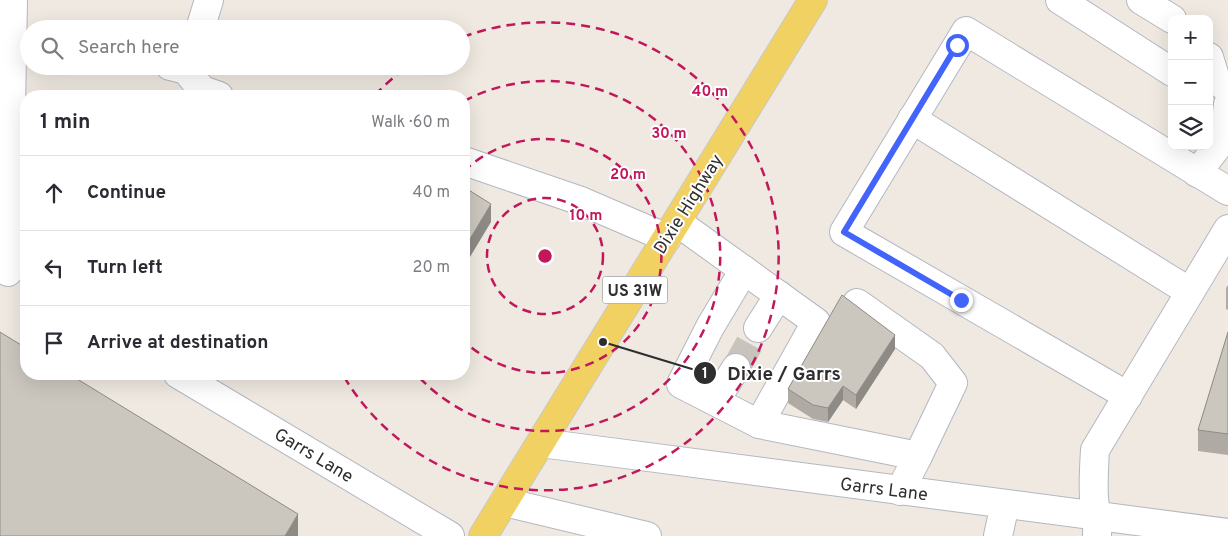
<!DOCTYPE html>
<html lang="en">
<head>
<meta charset="utf-8">
<style>
  :root { --surface:#fff; --page:#f7f7f7; --text:#2b2b33; --muted:#7c7c81; --line:#e1e1e2 }
  body { margin:0; font-family:Overpass,sans-serif; background:var(--page); color:var(--text) }
  .controls { position:absolute; right:15px; top:15px; display:grid; overflow:hidden; border-radius:10px; box-shadow:0 5px 20px #0002 }
  .controls button { width:45px; height:45px; display:grid; place-items:center; padding:0; border:0; border-bottom:1px solid var(--line); background:var(--surface); color:var(--text); font:25px sans-serif }
  .stop { position:absolute; width:15px; height:15px; margin:-11px; border:4px solid #4264fb; border-radius:50%; background:#fff }
  .stop.end { background:#4264fb; border-color:#fff; box-shadow:0 1px 5px #0008 }
  .list { margin:0; padding:0; list-style:none }
  h2 { display:flex; justify-content:space-between; align-items:center; height:65px; margin:0; padding:0 20px; font-size:21px }
  h2 small { font-size:16px; font-weight:400; color:var(--muted) }
  .list li { display:grid; grid-template-columns:32px 1fr auto; gap:15px; align-items:center; box-sizing:border-box; height:75px; padding:0 20px; border-top:1px solid var(--line) }
  .list b { display:block; font-size:19px; white-space:nowrap }
  .list em { font-size:16px; font-style:normal; color:var(--muted) }
  .icon { flex:none; width:28px; height:28px; fill:none; stroke:currentColor; stroke-width:2; stroke-linecap:round; stroke-linejoin:round }
  .map { position:relative; flex:none; width:1228px; height:536px; overflow:hidden }
  .search { position:absolute; background:var(--surface); box-shadow:0 5px 20px #0002; left:20px; top:20px; width:450px; height:55px; display:flex; align-items:center; gap:12px; box-sizing:border-box; padding:0 18px; border-radius:28px; color:var(--muted); font-size:19px }
  .panel { position:absolute; background:var(--surface); box-shadow:0 5px 20px #0002; left:20px; top:90px; width:450px; height:290px; border-radius:20px }
  .map>svg:first-child { display:block }
  .lines { fill:none; stroke-linecap:round; stroke-linejoin:round }
  .minor-tunnel { stroke:#c8c4bd; stroke-width:28; stroke-dasharray:28 14; stroke-linecap:butt }
  .minor-casing { stroke:#b4b7c1; stroke-width:30 }
  .major-casing { stroke:#c9c9c9; stroke-width:30 }
  .minor { stroke:#fff; stroke-width:28 }
  .major { stroke:#f2d163; stroke-width:28 }
  .wall { fill:#afaba4 }
  .shaded-wall { fill:#8e8b86 }
  .building { fill:#cbc7bf; stroke:#8e8b86 }
  .route { stroke:#4264fb; stroke-width:6 }
  .ring { fill:none; stroke:#c2185b; stroke-width:2.5; stroke-dasharray:9 6 }
  .labels { text-anchor:middle; stroke-width:4; stroke-linejoin:round; paint-order:stroke }
  .shield { fill:#fff; stroke:#6d6d6d; stroke-width:1 }
  .shield-label { font-size:16px; font-weight:bold; fill:#2e2e2e }
  .street-label { font-size:18px; fill:#2e2e2e; stroke:#fff }
  .centre { fill:#c2185b; stroke:#fff; stroke-width:2.5 }
  .ring-label { font-size:15px; text-anchor:middle; font-weight:bold; fill:#c2185b; stroke:#fff; stroke-width:4; stroke-linejoin:round; paint-order:stroke }
  .leader { fill:none; stroke:#2e2e2e; stroke-width:2 }
  .callout-dot { fill:#2e2e2e; stroke:#fff; stroke-width:2 }
  .mark-label { font-size:15px; text-anchor:middle; font-weight:bold; fill:#fff }
  .callout-label { font-size:19px; text-anchor:middle; font-weight:bold; fill:#2e2e2e; stroke:#fff; stroke-width:4; stroke-linejoin:round; paint-order:stroke }
</style>
</head>
<body>
<div class="map">
<svg width="1228" height="536" viewBox="0 0 1228 536">
  <rect width="100%" height="100%" fill="#efe9e1"/>
  <g class="lines">
    <!-- minor-tunnel -->
    <path class="minor-tunnel" d="M736,368L758,328"/>
    <defs>
      <g id="minor">
        <path d="M1060,0L1172,72"/>
        <path d="M1141,0L1172,19"/>
        <path d="M200,29L209,0"/>
        <path d="M1209,57L1216,80L1228,89"/>
        <path d="M170,66L186,70L202,90L219,96"/>
        <path d="M912,119L1190,292"/>
        <path d="M464,161L581,201L667,238"/>
        <path d="M1197,173L1224,138L1228,104"/>
        <path d="M677,222L816,322L759,424"/>
        <path d="M744,270L710,327L681,384L759,424L918,456L900,491"/>
        <path d="M8,272L13,0"/>
        <path d="M857,303L932,356L953,383L918,456"/>
        <path d="M758,328L779,295"/>
        <path d="M178,374L450,536"/>
        <path d="M1128,396L844,232L966,31L1228,191"/>
        <path d="M715,401L736,368"/>
        <path d="M541,443L1228,533"/>
        <path d="M504,502L647,536"/>
        <path d="M1097,535C1098,521 1095,511 1094,498C1093,482 1094,466 1095,450L1228,229"/>
        <path d="M998,536L1005,504"/>
      </g>
      <path id="major" d="M483,536L813,0"/>
    </defs>
    <!-- minor casing -->
    <use href="#minor" class="minor-casing"/>
    <!-- major casing -->
    <use href="#major" class="major-casing"/>
    <!-- minor -->
    <use href="#minor" class="minor"/>
    <!-- major -->
    <use href="#major" class="major"/>
  </g>
  <!-- wall -->
  <g class="wall">
    <path d="M1228,285V310L1226,309V288Z"/>
    <path d="M1228,332V455L1198,451V430Z"/>
    <path d="M895,349L856,409L843,400L828,422L813,419L788,403V389Z"/>
  </g>
  <!-- shaded-wall -->
  <g class="shaded-wall">
    <path d="M491,204V222L464,267V249Z"/>
    <path d="M895,335V349L856,409V395Z"/>
    <path d="M843,386V400L828,422V408Z"/>
    <path d="M298,514V536H285Z"/>
  </g>
  <!-- building -->
  <g class="building">
    <path d="M464,187L491,204L464,249Z"/>
    <path d="M842,295L895,335L856,395L843,386L828,408L813,405L788,389Z"/>
    <path d="M0,332L26,348V374H69L298,514L285,536H0Z"/>
    <path d="M1228,332V434L1198,430Z"/>
  </g>
  <g class="lines">
    <!-- route -->
    <path class="route" d="M957,45L844,232L961,300"/>
  </g>
  <!-- distance rings -->
  <g class="ring">
    <circle cx="545" cy="256" r="58"/>
    <path d="M464 171A117 117 0 1 1 464 341"/>
    <path d="M464 101A175 175 0 1 1 416 374"/>
    <path d="M375 95A234 234 0 0 1 407 67M463 37A234 234 0 1 1 343 375"/>
  </g>
  <g class="labels">
    <!-- shield labels -->
    <rect class="shield" x="602.5" y="276.5" width="65" height="27" rx="4"/>
    <g class="shield-label">
      <text x="635" y="296">US 31W</text>
    </g>
    <!-- street labels -->
    <g class="street-label">
      <text transform="translate(688 204) rotate(-58)" y="6">Dixie Highway</text>
      <text transform="translate(314 455) rotate(31)" y="6">Garrs Lane</text>
      <text transform="translate(884 489) rotate(7)" y="6">Garrs Lane</text>
    </g>
  </g>
  <circle cx="545" cy="256" r="8" class="centre"/>
  <g class="ring-label">
    <text x="710" y="96">40 m</text>
    <text x="669" y="138">30 m</text>
    <text x="628" y="179">20 m</text>
    <text x="586" y="220">10 m</text>
  </g>
  <!-- callouts -->
  <path class="leader" d="M603 342L705 373"/>
  <g class="callout-dot">
    <circle cx="603" cy="342" r="5"/>
    <circle cx="705" cy="373" r="12"/>
  </g>
  <g class="mark-label">
    <text x="705" y="378">1</text>
  </g>
  <g class="callout-label">
    <text x="784" y="380">Dixie / Garrs</text>
  </g>
</svg>
<div class="controls">
<button>+</button>
<button>−</button>
<button><svg class="icon" aria-label="layers" viewBox="0 0 24 24"><path d="M12 4l9 5-9 5-9-5zM3 14l9 5 9-5"/></svg></button>
</div>
<div class="stop" style="left:957px;top:45px"></div>
<div class="stop end" style="left:961px;top:300px"></div>
<div class="search"><svg class="icon" aria-label="search" viewBox="0 0 24 24"><circle cx="10" cy="10" r="6"/><path d="M15 15l6 6"/></svg>Search here</div>
<section class="panel">
<h2>1 min<small>Walk · 60 m</small></h2>
<ul class="list">
<li><svg class="icon" aria-label="ahead" viewBox="0 0 24 24"><path d="M12 20V5M6 11l6-6 6 6"/></svg><div><b>Continue</b></div><em>40 m</em></li>
<li><svg class="icon" aria-label="left" viewBox="0 0 24 24"><path d="M17 20v-9H6M10 6l-5 5 5 5"/></svg><div><b>Turn left</b></div><em>20 m</em></li>
<li><svg class="icon" aria-label="arrive" viewBox="0 0 24 24"><path d="M6 21V4h12l-3 4 3 4H6"/></svg><div><b>Arrive at destination</b></div></li>
</ul>
</section>
</div>
</body>
</html>
